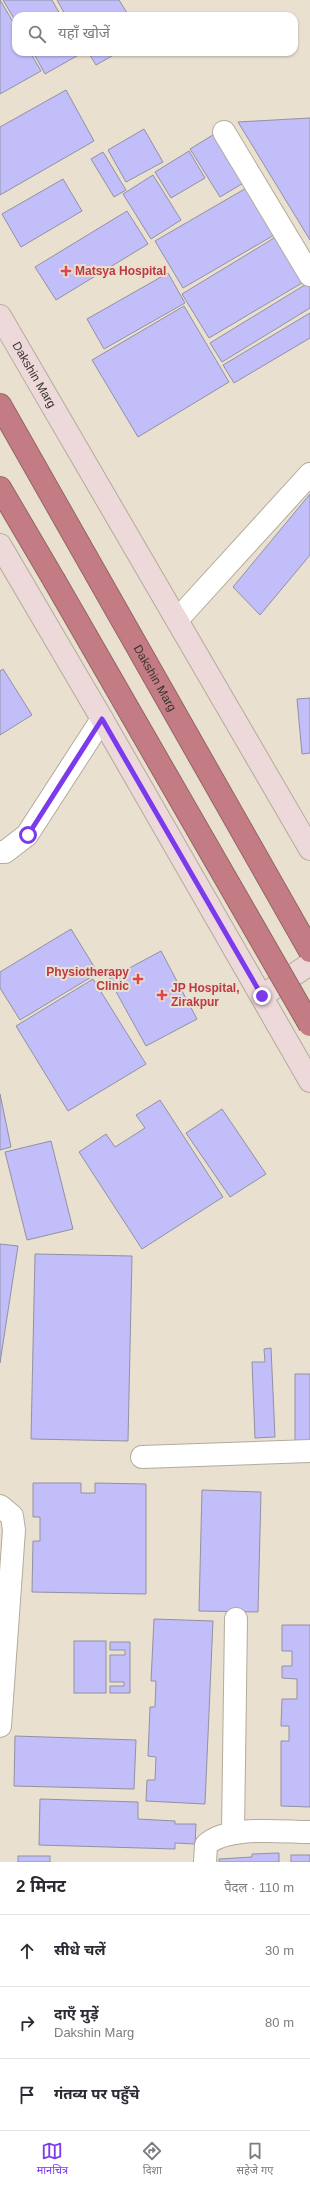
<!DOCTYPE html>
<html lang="hi">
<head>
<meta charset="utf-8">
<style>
  :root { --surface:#fff; --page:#f2f2f3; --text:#2b2b33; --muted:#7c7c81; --line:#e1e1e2; --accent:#7c3aed }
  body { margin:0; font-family:Arial,"Noto Sans Devanagari",sans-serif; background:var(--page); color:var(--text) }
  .stop { position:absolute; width:12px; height:12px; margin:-9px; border:3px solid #7c3aed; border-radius:50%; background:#fff }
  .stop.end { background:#7c3aed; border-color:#fff; box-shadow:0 1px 4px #0008 }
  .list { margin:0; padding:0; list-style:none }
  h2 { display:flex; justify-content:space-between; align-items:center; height:52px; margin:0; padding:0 16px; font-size:17px }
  h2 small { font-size:13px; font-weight:400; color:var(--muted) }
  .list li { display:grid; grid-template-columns:26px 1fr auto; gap:12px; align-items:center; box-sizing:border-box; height:72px; padding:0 16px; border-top:1px solid var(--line) }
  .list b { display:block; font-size:15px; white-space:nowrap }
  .list p { margin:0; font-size:13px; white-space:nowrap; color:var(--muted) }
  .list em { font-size:13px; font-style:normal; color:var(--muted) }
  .icon { flex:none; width:22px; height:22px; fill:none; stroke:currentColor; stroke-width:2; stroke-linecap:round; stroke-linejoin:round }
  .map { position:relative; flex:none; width:310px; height:1862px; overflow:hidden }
  .search { position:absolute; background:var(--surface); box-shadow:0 1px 3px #0004; left:12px; right:12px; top:12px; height:44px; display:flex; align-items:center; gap:10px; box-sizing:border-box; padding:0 14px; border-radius:12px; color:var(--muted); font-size:15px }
  .sheet { height:268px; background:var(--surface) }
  nav { display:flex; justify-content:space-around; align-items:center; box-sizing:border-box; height:56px; border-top:1px solid var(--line); background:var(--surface); font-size:11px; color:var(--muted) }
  nav a { display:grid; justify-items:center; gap:2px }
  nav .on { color:var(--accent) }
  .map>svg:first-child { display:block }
  .building { fill:#c1befa; stroke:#9291a2 }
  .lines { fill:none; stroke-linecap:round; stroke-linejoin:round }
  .street-casing { stroke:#b3ab9b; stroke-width:24 }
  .secondary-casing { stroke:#b3ab9b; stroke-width:24 }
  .highway-casing { stroke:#936366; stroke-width:24 }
  .street { stroke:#fff; stroke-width:22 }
  .secondary { stroke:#edd8da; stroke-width:22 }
  .highway { stroke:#c47c84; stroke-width:22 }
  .highway-bridge-casing { stroke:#936366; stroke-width:24; stroke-linecap:butt }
  .highway-bridge { stroke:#c47c84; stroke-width:22 }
  .route { stroke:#7c3aed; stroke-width:5 }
  .health-dot { fill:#e0444e; stroke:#e9e0d0; stroke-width:1.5 }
  .labels { text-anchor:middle; stroke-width:4; stroke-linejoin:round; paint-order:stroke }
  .health-label { font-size:12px; font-weight:bold; fill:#be3a42; stroke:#e9e0d0; text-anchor:start }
  .street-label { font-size:12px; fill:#38342e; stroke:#e9e0d0 }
</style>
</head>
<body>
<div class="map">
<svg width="310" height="1862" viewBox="0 0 310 1862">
  <rect width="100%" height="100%" fill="#e9e0d0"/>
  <!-- building -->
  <g class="building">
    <path d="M0,0L16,27V52H30L41,71L0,94Z"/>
    <path d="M3,0H52L61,16H16V22Z"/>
    <path d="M57,0H119L129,16H66Z"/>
    <path d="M33,52H81L82,53L45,74Z"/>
    <path d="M88,52H119L96,65Z"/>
    <path d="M66,90L94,141L0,195V127Z"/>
    <path d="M310,118V240L238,122Z"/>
    <path d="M144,129L163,162L126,182L108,150Z"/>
    <path d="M216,133L245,182L220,197L190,149Z"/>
    <path d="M189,151L205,178L171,198L155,172Z"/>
    <path d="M103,152L126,190L114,197L91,159Z"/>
    <path d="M153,175L181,220L151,239L123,194Z"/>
    <path d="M63,179L82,211L21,247L2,214Z"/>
    <path d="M248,187L276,234L183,288L155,241Z"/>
    <path d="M127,211L148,244L56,300L35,267Z"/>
    <path d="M279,235L307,280L209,338L182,294Z"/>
    <path d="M168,273L185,303L104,349L87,319Z"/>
    <path d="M308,283L310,286V308L222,362L210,343Z"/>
    <path d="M184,306L229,382L138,437L92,360Z"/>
    <path d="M310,313V338L234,383L223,365Z"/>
    <path d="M310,494V555L260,615L233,587Z"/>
    <path d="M3,669L32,715L0,735V671Z"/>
    <path d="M310,698V753L302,754L297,699Z"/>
    <path d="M71,929L98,973L20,1020L0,988V972Z"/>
    <path d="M161,951L197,1019L146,1046L109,979Z"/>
    <path d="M93,979L146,1064L68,1111L16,1026Z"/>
    <path d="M0,1094L11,1147L0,1150Z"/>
    <path d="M160,1100L223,1197L142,1249L79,1152L106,1134L115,1147L145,1128L136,1115Z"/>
    <path d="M222,1109L266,1174L230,1197L186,1133Z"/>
    <path d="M51,1141L73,1229L27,1240L5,1152Z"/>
    <path d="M0,1244L18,1246L0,1363Z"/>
    <path d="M35,1254L132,1256L128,1441L31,1439Z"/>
    <path d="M271,1348L275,1437L255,1438L252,1362H265L264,1349Z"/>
    <path d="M295,1374H310V1444L295,1443Z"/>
    <path d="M33,1483H81V1493H95V1483L146,1484V1594L32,1592L33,1541H40V1517H33Z"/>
    <path d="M202,1490L261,1492L258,1612L199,1611Z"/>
    <path d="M154,1619L213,1621L205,1804L146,1801L147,1780H155L156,1757L148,1756L150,1707H155L156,1681H151Z"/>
    <path d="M282,1625H310V1807L281,1806V1741H289V1726H281L282,1699H297V1679L282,1678V1666H292V1651H282Z"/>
    <rect x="74" y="1641" width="32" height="52"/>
    <path d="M110,1642H130V1693H110V1686H124V1682H110V1655H125V1650H110Z"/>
    <path d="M15,1736L136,1740L134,1789L14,1786Z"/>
    <path d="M40,1799L138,1802V1819L175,1821V1824H196L195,1844L175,1843V1849L39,1845Z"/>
    <path d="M279,1853V1862H219V1859L252,1857V1854Z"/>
    <rect x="291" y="1855" width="19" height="7"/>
    <rect x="18" y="1856" width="32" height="6"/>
  </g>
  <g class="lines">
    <defs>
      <g id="street">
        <path d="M224,132L310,275"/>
        <path d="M177,620L310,474"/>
        <path d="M0,852H5L27,835L102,719"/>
        <path d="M142,1457L310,1451"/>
        <path d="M0,1506L12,1516L14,1530L0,1726"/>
        <path d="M233,1832L236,1619"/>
        <path d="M205,1862L206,1845C227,1825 281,1832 310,1832"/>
      </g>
      <g id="secondary">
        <path id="s1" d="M0,316L310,849"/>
        <path d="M0,545L102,719L310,1081"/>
        <path d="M262,996L310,964"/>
      </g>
      <g id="highway">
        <path id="s2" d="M0,405L310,951"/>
        <path d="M0,488L54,580"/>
      </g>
    </defs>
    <!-- street casing -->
    <use href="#street" class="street-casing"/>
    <!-- secondary casing -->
    <use href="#secondary" class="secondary-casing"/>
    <!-- highway casing -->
    <use href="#highway" class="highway-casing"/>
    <!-- street -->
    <use href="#street" class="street"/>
    <!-- secondary -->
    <use href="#secondary" class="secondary"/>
    <!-- highway -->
    <use href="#highway" class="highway"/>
    <defs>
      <path id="highway-bridge" d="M54,580L310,1025"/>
    </defs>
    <!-- highway-bridge casing -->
    <use href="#highway-bridge" class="highway-bridge-casing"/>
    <!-- highway-bridge -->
    <use href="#highway-bridge" class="highway-bridge"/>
  </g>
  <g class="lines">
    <!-- route -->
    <path class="route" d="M28,835L102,719L262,996"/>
  </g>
  <!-- markers -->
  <g class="health-dot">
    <path d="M64 265h4v4h4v4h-4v4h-4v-4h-4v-4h4z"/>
    <path d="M136 973h4v4h4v4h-4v4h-4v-4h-4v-4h4z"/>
    <path d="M160 989h4v4h4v4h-4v4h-4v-4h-4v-4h4z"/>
  </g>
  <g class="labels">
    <!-- health labels -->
    <g class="health-label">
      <text x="75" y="275">Matsya Hospital</text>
      <text x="129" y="976" text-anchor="end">Physiotherapy<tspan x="129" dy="14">Clinic</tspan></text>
      <text x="171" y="992">JP Hospital,<tspan x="171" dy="14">Zirakpur</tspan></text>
    </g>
    <!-- street labels -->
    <g class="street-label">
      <text dy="4" stroke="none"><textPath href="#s1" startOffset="68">Dakshin Marg</textPath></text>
      <text dy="4" stroke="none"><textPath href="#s2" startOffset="314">Dakshin Marg</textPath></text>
    </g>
  </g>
</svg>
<div class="stop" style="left:28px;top:835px"></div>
<div class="stop end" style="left:262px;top:996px"></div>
<div class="search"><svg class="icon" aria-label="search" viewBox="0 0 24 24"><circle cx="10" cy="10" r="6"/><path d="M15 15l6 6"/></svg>यहाँ खोजें</div>
</div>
<section class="sheet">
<h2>2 मिनट<small>पैदल · 110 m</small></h2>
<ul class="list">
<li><svg class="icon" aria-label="ahead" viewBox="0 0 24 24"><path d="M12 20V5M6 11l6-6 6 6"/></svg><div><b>सीधे चलें</b></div><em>30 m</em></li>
<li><svg class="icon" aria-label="right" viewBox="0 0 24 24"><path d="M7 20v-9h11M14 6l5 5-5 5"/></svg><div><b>दाएँ मुड़ें</b><p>Dakshin Marg</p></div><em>80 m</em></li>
<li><svg class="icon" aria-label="arrive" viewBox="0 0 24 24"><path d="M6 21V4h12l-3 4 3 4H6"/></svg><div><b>गंतव्य पर पहुँचे</b></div></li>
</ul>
</section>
<nav>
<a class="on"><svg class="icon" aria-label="map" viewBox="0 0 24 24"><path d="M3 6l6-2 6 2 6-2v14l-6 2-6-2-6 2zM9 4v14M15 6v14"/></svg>मानचित्र</a>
<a><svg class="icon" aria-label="directions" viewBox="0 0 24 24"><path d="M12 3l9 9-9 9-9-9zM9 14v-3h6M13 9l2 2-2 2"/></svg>दिशा</a>
<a><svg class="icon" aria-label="saved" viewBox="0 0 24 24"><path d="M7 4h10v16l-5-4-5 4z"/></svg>सहेजे गए</a>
</nav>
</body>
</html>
